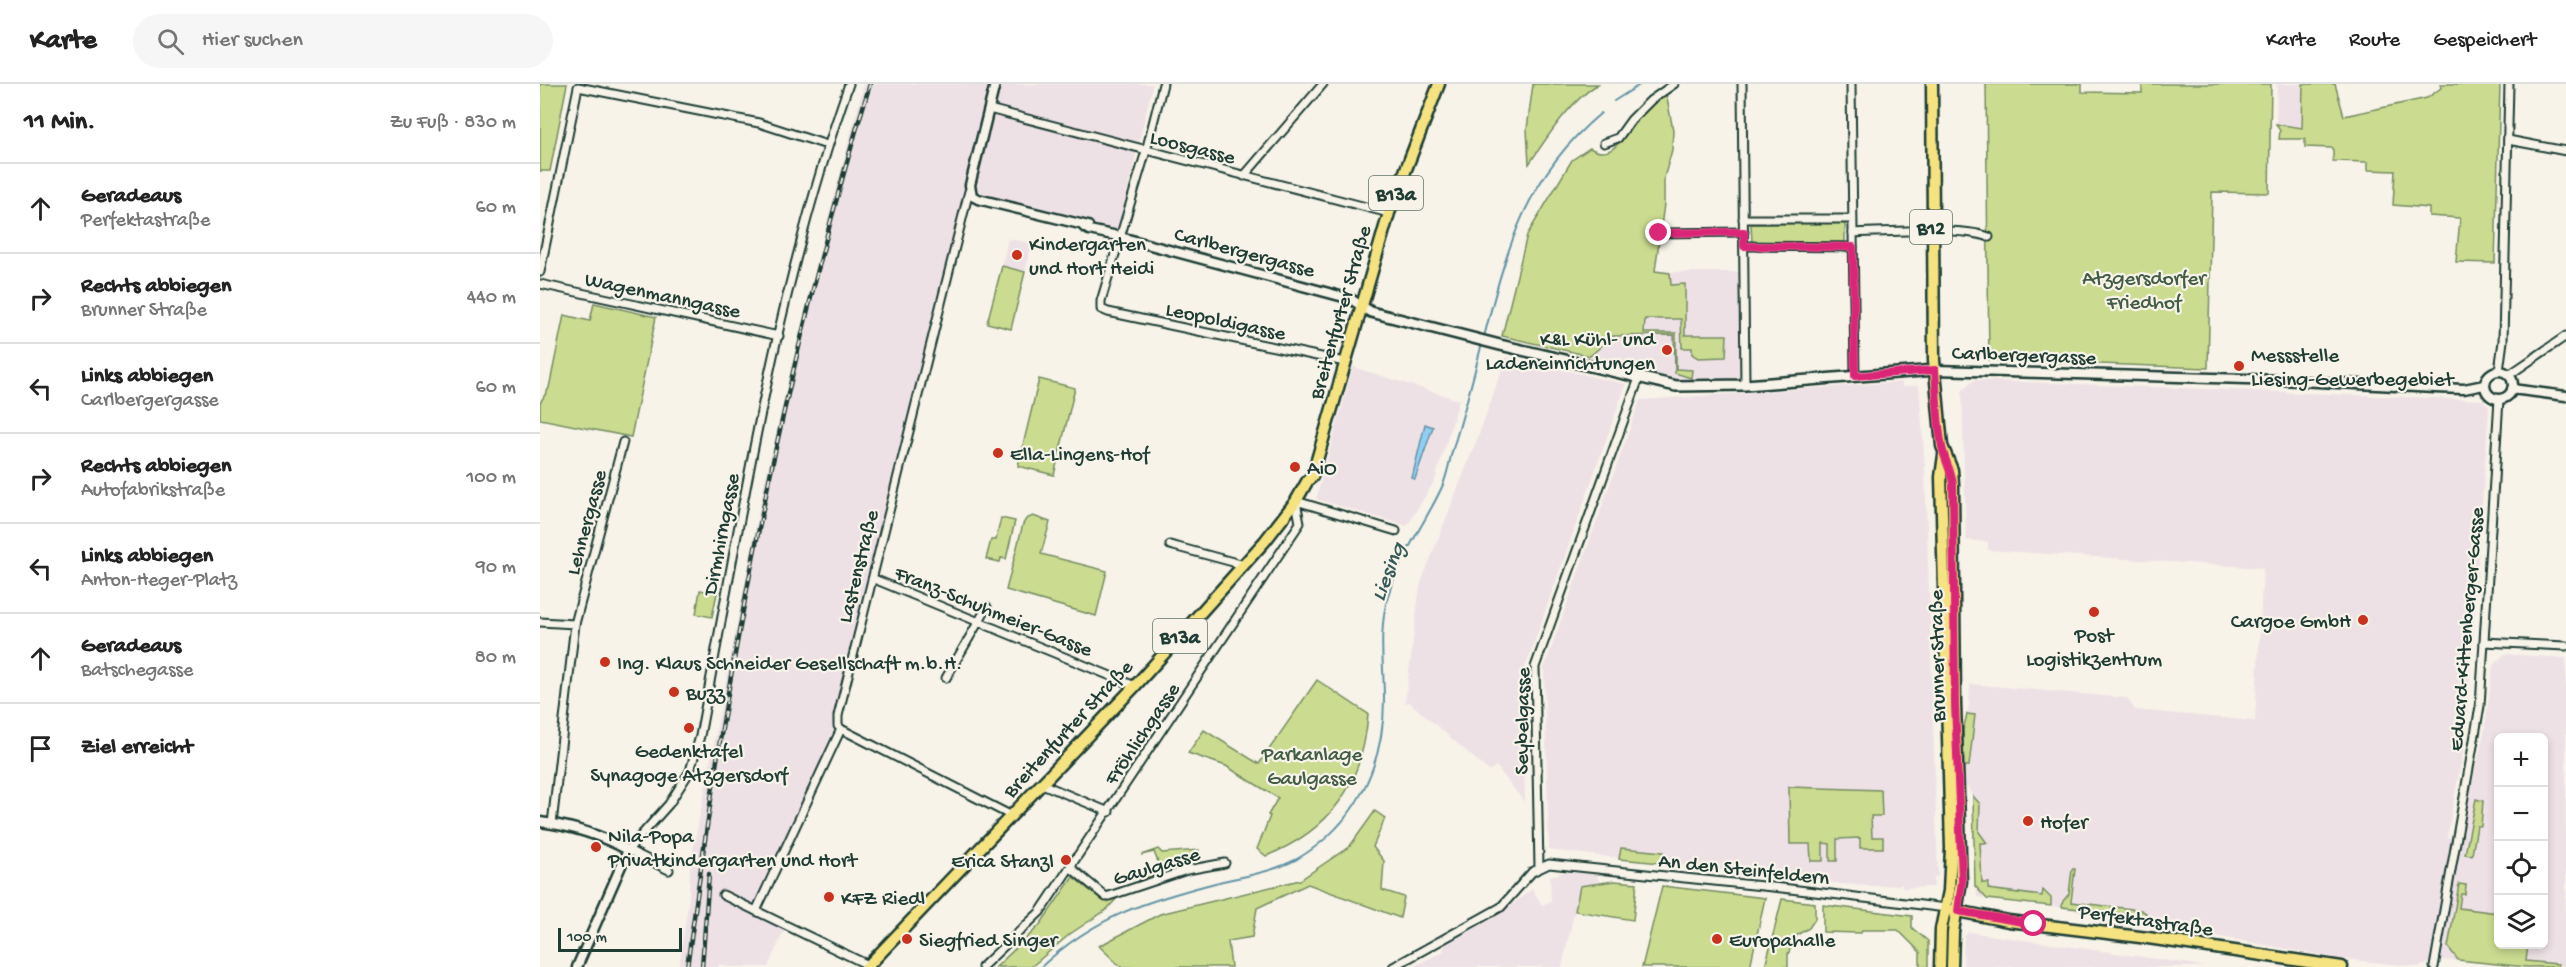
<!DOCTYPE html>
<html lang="de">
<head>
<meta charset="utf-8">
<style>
  :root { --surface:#fff; --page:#f6f6f6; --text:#222; --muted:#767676; --line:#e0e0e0 }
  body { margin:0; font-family:"Gochi Hand",sans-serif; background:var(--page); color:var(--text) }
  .controls { position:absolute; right:18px; bottom:18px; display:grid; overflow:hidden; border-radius:9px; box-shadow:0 3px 9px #0003 }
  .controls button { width:54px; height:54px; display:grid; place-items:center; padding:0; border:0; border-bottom:2px solid var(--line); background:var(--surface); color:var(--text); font:30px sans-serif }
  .scale { position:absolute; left:18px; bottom:15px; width:124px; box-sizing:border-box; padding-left:6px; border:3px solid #1f3d34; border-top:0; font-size:16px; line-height:21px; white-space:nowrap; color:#1f3d34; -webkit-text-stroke:4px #f7f3e8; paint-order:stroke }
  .stop { position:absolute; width:18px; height:18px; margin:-14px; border:4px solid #db2777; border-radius:50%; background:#fff }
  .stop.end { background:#db2777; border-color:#fff; box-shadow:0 2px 6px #0008 }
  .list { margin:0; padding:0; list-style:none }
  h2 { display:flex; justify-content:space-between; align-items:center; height:78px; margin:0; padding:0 24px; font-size:26px }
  h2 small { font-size:20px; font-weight:400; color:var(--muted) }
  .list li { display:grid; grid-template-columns:39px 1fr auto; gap:18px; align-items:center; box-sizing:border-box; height:90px; padding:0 24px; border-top:2px solid var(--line) }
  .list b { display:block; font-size:22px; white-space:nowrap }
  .list p { margin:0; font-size:20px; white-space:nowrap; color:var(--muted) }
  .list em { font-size:20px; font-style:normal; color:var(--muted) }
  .icon { flex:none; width:33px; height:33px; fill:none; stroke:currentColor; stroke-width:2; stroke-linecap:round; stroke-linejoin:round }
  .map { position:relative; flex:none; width:2026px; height:883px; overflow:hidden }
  header { display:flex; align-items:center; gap:36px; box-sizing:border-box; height:84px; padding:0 30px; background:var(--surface); border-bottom:2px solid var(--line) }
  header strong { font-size:28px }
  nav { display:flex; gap:33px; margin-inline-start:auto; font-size:21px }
  .search { width:420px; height:54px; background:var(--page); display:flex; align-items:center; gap:15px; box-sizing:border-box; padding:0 21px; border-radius:33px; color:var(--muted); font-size:22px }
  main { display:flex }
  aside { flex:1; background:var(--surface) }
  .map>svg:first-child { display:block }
  .built { fill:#eee1e6; fill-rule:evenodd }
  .green { fill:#cbdc90; stroke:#758c62; stroke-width:1.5 }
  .water { fill:#92cef2; stroke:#6494a6; stroke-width:1.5 }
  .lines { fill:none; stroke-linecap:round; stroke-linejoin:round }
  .stream { stroke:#6494a6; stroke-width:2 }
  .minor-casing { stroke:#1f3d34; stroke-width:11 }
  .tertiary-casing { stroke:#1f3d34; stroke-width:13 }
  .secondary-casing { stroke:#1f3d34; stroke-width:14 }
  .primary-casing { stroke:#1f3d34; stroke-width:15 }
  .minor { stroke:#f7f3e8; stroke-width:7 }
  .tertiary { stroke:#f7f3e8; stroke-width:8 }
  .secondary { stroke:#f7f3e8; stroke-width:9 }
  .primary { stroke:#f5e382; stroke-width:10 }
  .rail-casing { stroke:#1f3d34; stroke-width:4.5 }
  .rail { stroke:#f7f3e8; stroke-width:2; stroke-dasharray:7; stroke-linecap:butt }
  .route { stroke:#db2777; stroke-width:8 }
  .poi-dot { fill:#c8321e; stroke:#f7f3e8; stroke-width:2 }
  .labels { text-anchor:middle; stroke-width:4.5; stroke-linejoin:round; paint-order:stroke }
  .shield { fill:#f7f3e8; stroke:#60746a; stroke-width:1.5 }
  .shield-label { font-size:20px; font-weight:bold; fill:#1f3d34 }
  .street-label { font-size:21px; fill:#1f3d34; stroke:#f7f3e8 }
  .poi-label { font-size:21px; fill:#1f3d34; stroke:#f7f3e8; text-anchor:start }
  .park-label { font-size:21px; fill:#415d46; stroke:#f7f3e8 }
  .water-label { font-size:22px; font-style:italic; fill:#365a5a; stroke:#f7f3e8 }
</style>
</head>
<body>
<header>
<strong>Karte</strong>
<div class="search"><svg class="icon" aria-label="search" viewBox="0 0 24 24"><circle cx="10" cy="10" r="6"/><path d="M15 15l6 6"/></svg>Hier suchen</div>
<nav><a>Karte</a><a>Route</a><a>Gespeichert</a></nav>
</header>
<main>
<aside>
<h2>11 Min.<small>Zu Fuß · 830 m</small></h2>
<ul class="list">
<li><svg class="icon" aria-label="ahead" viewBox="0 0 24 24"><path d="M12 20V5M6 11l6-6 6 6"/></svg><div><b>Geradeaus</b><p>Perfektastraße</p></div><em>60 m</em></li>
<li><svg class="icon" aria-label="right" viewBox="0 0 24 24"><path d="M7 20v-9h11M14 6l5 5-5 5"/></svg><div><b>Rechts abbiegen</b><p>Brunner Straße</p></div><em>440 m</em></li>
<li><svg class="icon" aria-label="left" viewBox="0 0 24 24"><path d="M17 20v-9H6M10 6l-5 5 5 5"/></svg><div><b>Links abbiegen</b><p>Carlbergergasse</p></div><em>60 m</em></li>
<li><svg class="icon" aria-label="right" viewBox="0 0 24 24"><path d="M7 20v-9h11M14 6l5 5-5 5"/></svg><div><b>Rechts abbiegen</b><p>Autofabrikstraße</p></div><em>100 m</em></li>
<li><svg class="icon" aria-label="left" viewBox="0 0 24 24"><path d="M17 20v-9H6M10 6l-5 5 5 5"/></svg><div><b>Links abbiegen</b><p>Anton-Heger-Platz</p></div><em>90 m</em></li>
<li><svg class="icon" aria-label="ahead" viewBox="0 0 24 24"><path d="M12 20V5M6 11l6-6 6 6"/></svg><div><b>Geradeaus</b><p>Batschegasse</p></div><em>80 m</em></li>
<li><svg class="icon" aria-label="arrive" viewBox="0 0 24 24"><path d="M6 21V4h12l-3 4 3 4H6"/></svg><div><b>Ziel erreicht</b></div></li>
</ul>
</aside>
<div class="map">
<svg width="2026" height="883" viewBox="0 0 2026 883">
  <rect width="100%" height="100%" fill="#f7f3e8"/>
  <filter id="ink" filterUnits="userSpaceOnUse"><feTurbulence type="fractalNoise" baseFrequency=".0167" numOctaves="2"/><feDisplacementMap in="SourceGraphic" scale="12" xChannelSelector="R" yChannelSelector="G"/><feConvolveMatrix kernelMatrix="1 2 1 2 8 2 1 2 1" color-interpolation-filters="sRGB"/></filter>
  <g filter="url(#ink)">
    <!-- built -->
    <g class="built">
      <path d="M324,0H613L576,154L475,125L428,117L298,632L299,647L216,827L250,844L243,849L228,883H188L180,880L178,883H139L149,813L150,782L224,401L282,158Z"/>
      <path d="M1737,0H1795L1810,52L1736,40Z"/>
      <path d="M468,155L492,159L485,188L462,182Z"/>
      <path d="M1115,188H1198L1204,194L1205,301L1159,302L1067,286L1050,272L1073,252Z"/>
      <path d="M966,273L1086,300L978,604L983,605L985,719L956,682L949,687L869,618L865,619L880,501L941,345Z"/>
      <path d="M813,283L919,316L895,396L867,442L776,415Z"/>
      <path d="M1434,296L1943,316L1949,323L1925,658L1907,753L1919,756L1945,644L1953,581L1965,570L2026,574V883L1900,876L1878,883L1796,874L1511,822L1437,813L1433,712L1425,700L1422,648L1429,621L1430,600L1587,614L1595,626L1715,637L1723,484L1448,466V458L1426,456L1422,307ZM1958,654H2004V860H1958Z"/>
      <path d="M1362,298V303L1379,301L1385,383L1398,792L1394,793V803L1362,804V801L1332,802L1302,800L1009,766L1004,584L1100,316Z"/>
      <path d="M1025,788L1057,790L1059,798L1040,802L1022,883H872L903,868L905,859L957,832L992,805L1002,821L1011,817L1010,792Z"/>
      <path d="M1429,848L1651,880L1664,883H1423L1424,852Z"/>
    </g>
    <!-- green -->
    <g class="green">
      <path d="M0,0H27L10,87H0Z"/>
      <path d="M993,0H1058C1028,19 1009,51 989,80L987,45Z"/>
      <path d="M1446,0H1542V8L1602,9V0H1731L1729,109L1672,108L1668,284L1449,276Z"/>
      <path d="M1763,0H1795L1804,32L1887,14L1901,4L1900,0H1960L1955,179L1916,178L1920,134L1889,132V124L1853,121L1855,87L1828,86V78L1793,77V64L1765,63V55H1739L1740,47L1736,40L1762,44Z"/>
      <path d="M1126,9L1133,46L1132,66L1124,94V120L1115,187L1130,189L1131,201L1145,200V251H1187L1186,273L1158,274L1152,270V264H1142L1141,235H1105L1104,249H1136V285L1152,286L1151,294L1135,289L1134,251L1073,252L1050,272L962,252L987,151L1032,76L1050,64C1073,78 1082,53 1094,38C1103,27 1114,18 1126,9Z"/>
      <path d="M1305,139V158H1212L1211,140Z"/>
      <path d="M462,182L485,188L471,245L447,239Z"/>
      <path d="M54,219L116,233L91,353L0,335V319L9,304L24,231L50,237Z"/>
      <path d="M499,295L535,304L514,391L478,382Z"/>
      <path d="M493,432L510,438L501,470L567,487L556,532L466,506L483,440L486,435Z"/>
      <path d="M461,434L475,437L466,475L461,474L460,478L446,475L451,456H456Z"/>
      <path d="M160,506L177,509L172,533L156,530Z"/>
      <path d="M777,596L828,630C823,700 791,746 726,772L717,765L730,732L728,731L738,714L686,682L648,669L664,646L719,680Z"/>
      <path d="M1427,630L1435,631L1429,682H1423V646Z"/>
      <path d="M1249,703L1341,706L1342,732H1331L1332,753H1343V764H1320V754L1297,755V777H1290V760L1283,759V777H1271L1270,760H1250Z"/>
      <path d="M1433,712L1440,720L1439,748L1447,759H1440L1442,799H1449L1448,805L1502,812L1503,806L1511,814V822L1447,815L1435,802Z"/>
      <path d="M1936,715L1943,717L1941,742H1937L1932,771L1925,770Z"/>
      <path d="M835,727L845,734L833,763L844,777L842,806L864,813L860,834L768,800L717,824L712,853L688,857L691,883H581L559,862L620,830L760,796L810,762Z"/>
      <path d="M1081,764L1123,768L1121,779L1079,775Z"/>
      <path d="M618,765L622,769L659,766L660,777L599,796L598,793L605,790V788L620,783L614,768L601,771Z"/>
      <path d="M1532,785H1535L1531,818L1601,826L1606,829L1605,832L1522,823L1523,817L1529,810Z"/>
      <path d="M533,793L563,817L579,812L566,826L530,850L491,883H456L499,842Z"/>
      <path d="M1074,797L1097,799L1093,836L1035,827L1040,802Z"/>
      <path d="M1919,800L1926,801L1925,810H1921L1919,824L1958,829V860L1988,861L1986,877L2018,880V883H1986L1918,876L1908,863Z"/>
      <path d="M1122,802L1225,814L1210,883H1102Z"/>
      <path d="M1242,815L1275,819V835L1269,844L1257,851L1248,870V883H1225Z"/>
      <path d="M1283,821L1372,832V844L1388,857V883H1380V868L1358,846H1322L1321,849L1283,848Z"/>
    </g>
    <!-- water -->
    <path class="water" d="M885,340L893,343L875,395L872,394Z"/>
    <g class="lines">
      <!-- stream -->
      <g class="stream">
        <path d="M1074,17L1101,0"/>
        <path d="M944,253C967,163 986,92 1061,29"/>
        <path d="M501,883C555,832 609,816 679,798C705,792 733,788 757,775C815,741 844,683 844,616C844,581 838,547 848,512C859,473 885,440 902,403C907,392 909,379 912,368C923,332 933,295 942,259"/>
      </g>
      <defs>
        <g id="minor">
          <path d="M623,0L606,67L561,217V225L568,228L805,278"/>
          <path d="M1202,0L1205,301"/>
          <path d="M1311,0L1315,292"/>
          <path d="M449,25L849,129"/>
          <path d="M1968,56L2026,67"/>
          <path d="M1064,59L1078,54L1091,36L1111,16L1134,0"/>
          <path d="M704,92L783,0"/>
          <path d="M1203,135H1312"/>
          <path d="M1119,149L1204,148"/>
          <path d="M1313,149C1348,148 1418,142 1449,153"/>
          <path d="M1204,162L1313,163"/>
          <path d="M0,188L38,3L219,39L287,61"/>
          <path d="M0,200L239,252"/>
          <path d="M1959,287L1963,257L1969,0"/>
          <path d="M1969,291L2026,252"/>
          <path d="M630,461L704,481"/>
          <path d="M334,495L595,602"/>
          <path d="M0,538L35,540"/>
          <path d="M1944,558L2026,562"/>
          <path d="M406,594L447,523"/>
          <path d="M301,645L472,732"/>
          <path d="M502,700L569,728"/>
          <path d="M12,740L35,540L83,358"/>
          <path d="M530,783L566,813L647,786L685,779"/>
          <path d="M999,783L995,583L1099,294"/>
          <path d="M129,786L88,766L129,720L150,687L160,652C201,434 235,209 309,0"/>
          <path d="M183,811L330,882"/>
          <path d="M216,827L301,645L298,642V632L429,107"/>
          <path d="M442,883L500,828L760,439L756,417L856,447"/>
          <path d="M853,883L961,823L992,788L1009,780L1242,804L1406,824"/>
          <path d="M1894,883L1940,622L1959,315"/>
        </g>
        <g id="tertiary">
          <path d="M455,0L430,101L432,112L438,115L548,142"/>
          <path d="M544,143L549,146L573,151L811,215L821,222"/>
          <path d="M1395,286L1740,296L1895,304L1924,305L1944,301"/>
          <circle cx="1959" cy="301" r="14"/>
          <path d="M1972,305L2026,312"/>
          <path d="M0,738C32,742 59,750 88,766L37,883"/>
        </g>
        <path id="secondary" d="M821,222L831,228L960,261L1136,302L1205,301L1395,286"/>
        <g id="primary">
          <path d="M1392,0L1394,276L1402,362L1412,386L1413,400L1415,620L1421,797L1413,848L1412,883"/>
          <path d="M1412,826L1468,837L1608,854L1802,883"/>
          <path d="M327,883L595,602L725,457L756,417L768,396L772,393L849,129L899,0"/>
          <path d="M1400,883L1401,845L1409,807L1411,764L1401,393L1404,371"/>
        </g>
      </defs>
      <!-- minor casing -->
      <use href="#minor" class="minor-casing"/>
      <!-- tertiary casing -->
      <use href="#tertiary" class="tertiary-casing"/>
      <!-- secondary casing -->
      <use href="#secondary" class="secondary-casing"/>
      <!-- primary casing -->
      <use href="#primary" class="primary-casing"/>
      <!-- minor -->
      <use href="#minor" class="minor"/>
      <!-- tertiary -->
      <use href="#tertiary" class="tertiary"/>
      <!-- secondary -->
      <use href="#secondary" class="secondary"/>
      <!-- primary -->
      <use href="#primary" class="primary"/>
      <defs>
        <g id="rail">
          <path d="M147,883C160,792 172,700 188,609C224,404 269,199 330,0"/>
          <path d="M162,883L169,790"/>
        </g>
      </defs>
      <!-- rail casing -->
      <use href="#rail" class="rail-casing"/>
      <!-- rail -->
      <use href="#rail" class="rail"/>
    </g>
  </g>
  <g class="lines" filter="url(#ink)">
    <!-- route -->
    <path class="route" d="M1119,149L1204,148V162L1313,163L1315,292L1395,286C1397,312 1397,338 1402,363C1405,377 1411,386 1413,400L1415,620L1422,797L1418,827L1494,840"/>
  </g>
  <!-- markers -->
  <g class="poi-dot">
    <circle cx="477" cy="171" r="6"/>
    <circle cx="1127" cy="266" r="6"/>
    <circle cx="1699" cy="282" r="6"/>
    <circle cx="458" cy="369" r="6"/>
    <circle cx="755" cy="383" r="6"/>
    <circle cx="1554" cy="528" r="6"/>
    <circle cx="1823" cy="536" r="6"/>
    <circle cx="65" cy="578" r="6"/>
    <circle cx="134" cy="608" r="6"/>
    <circle cx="149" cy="644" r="6"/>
    <circle cx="1488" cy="737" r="6"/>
    <circle cx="56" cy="763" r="6"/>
    <circle cx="526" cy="776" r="6"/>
    <circle cx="289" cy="813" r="6"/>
    <circle cx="367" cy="855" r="6"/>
    <circle cx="1177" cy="855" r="6"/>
  </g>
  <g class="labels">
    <!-- shield labels -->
    <g class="shield">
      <rect x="829" y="92" width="54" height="34" rx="4.5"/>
      <rect x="1370" y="126" width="42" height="34" rx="4.5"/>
      <rect x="613" y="535" width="54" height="34" rx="4.5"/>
    </g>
    <g class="shield-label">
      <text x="856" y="116">B13a</text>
      <text x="1391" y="150">B12</text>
      <text x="640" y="559">B13a</text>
    </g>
    <!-- street labels -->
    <g class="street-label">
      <text transform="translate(653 62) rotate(14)" y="7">Loosgasse</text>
      <text transform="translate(705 167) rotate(15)" y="7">Carlbergergasse</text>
      <text transform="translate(123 210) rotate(12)" y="7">Wagenmanngasse</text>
      <text transform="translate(799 228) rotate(-74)" y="7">Breitenfurter Straße</text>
      <text transform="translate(686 236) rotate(12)" y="7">Leopoldigasse</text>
      <text transform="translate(1484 270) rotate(2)" y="7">Carlbergergasse</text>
      <text transform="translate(45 438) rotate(-75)" y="7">Lehnergasse</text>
      <text transform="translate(180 450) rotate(-79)" y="7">Dirmhirngasse</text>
      <text transform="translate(317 482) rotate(-76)" y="7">Lastenstraße</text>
      <text transform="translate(454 526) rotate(22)" y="7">Franz-Schuhmeier-Gasse</text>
      <text transform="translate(1925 545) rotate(-85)" y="7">Eduard-Kittenberger-Gasse</text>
      <text transform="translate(1396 572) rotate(-91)" y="7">Brunner Straße</text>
      <text transform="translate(981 637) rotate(-89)" y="7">Seybelgasse</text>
      <text transform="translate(527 644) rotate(-47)" y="7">Breitenfurter Straße</text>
      <text transform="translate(601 649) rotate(-56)" y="7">Fröhlichgasse</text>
      <text transform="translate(616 781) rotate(-17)" y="7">Gaulgasse</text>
      <text transform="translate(1204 784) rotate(6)" y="7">An den Steinfeldern</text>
      <text transform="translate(1606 835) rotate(8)" y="7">Perfektastraße</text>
    </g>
    <!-- poi labels -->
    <g class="poi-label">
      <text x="489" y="166">Kindergarten<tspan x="489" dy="24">und Hort Heidi</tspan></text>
      <text x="1115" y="261" text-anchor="end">K&amp;L Kühl- und<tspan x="1115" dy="24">Ladeneinrichtungen</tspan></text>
      <text x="1711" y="277">Messstelle<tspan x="1711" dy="24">Liesing-Gewerbegebiet</tspan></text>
      <text x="470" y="376">Ella-Lingens-Hof</text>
      <text x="767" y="390">AiO</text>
      <text x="1811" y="543" text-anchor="end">Cargoe GmbH</text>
      <text x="1554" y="557" text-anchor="middle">Post<tspan x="1554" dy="24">Logistikzentrum</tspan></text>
      <text x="77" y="585">Ing. Klaus Schneider Gesellschaft m.b.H.</text>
      <text x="146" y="615">Buzz</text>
      <text x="149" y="673" text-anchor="middle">Gedenktafel<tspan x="149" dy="24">Synagoge Atzgersdorf</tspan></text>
      <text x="1500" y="744">Hofer</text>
      <text x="68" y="758">Nila-Popa<tspan x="68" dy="24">Privatkindergarten und Hort</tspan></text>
      <text x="514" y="783" text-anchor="end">Erica Stanzl</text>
      <text x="301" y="820">KFZ Riedl</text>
      <text x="379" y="862">Siegfried Singer</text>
      <text x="1189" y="862">Europahalle</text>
    </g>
    <!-- park labels -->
    <g class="park-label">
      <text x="1604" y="200">Atzgersdorfer<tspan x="1604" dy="24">Friedhof</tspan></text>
      <text x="772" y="676">Parkanlage<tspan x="772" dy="24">Gaulgasse</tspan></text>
    </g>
    <!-- water labels -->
    <g class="water-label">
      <text transform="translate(846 487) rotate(-69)" y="8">Liesing</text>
    </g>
  </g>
</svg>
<div class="controls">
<button>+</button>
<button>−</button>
<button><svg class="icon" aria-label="locate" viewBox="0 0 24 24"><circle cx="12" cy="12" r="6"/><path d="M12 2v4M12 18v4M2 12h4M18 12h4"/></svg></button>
<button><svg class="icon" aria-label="layers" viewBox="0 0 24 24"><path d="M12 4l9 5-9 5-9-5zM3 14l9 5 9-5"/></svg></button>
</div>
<div class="scale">100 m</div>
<div class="stop" style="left:1494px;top:840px"></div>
<div class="stop end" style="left:1119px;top:149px"></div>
</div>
</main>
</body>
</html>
